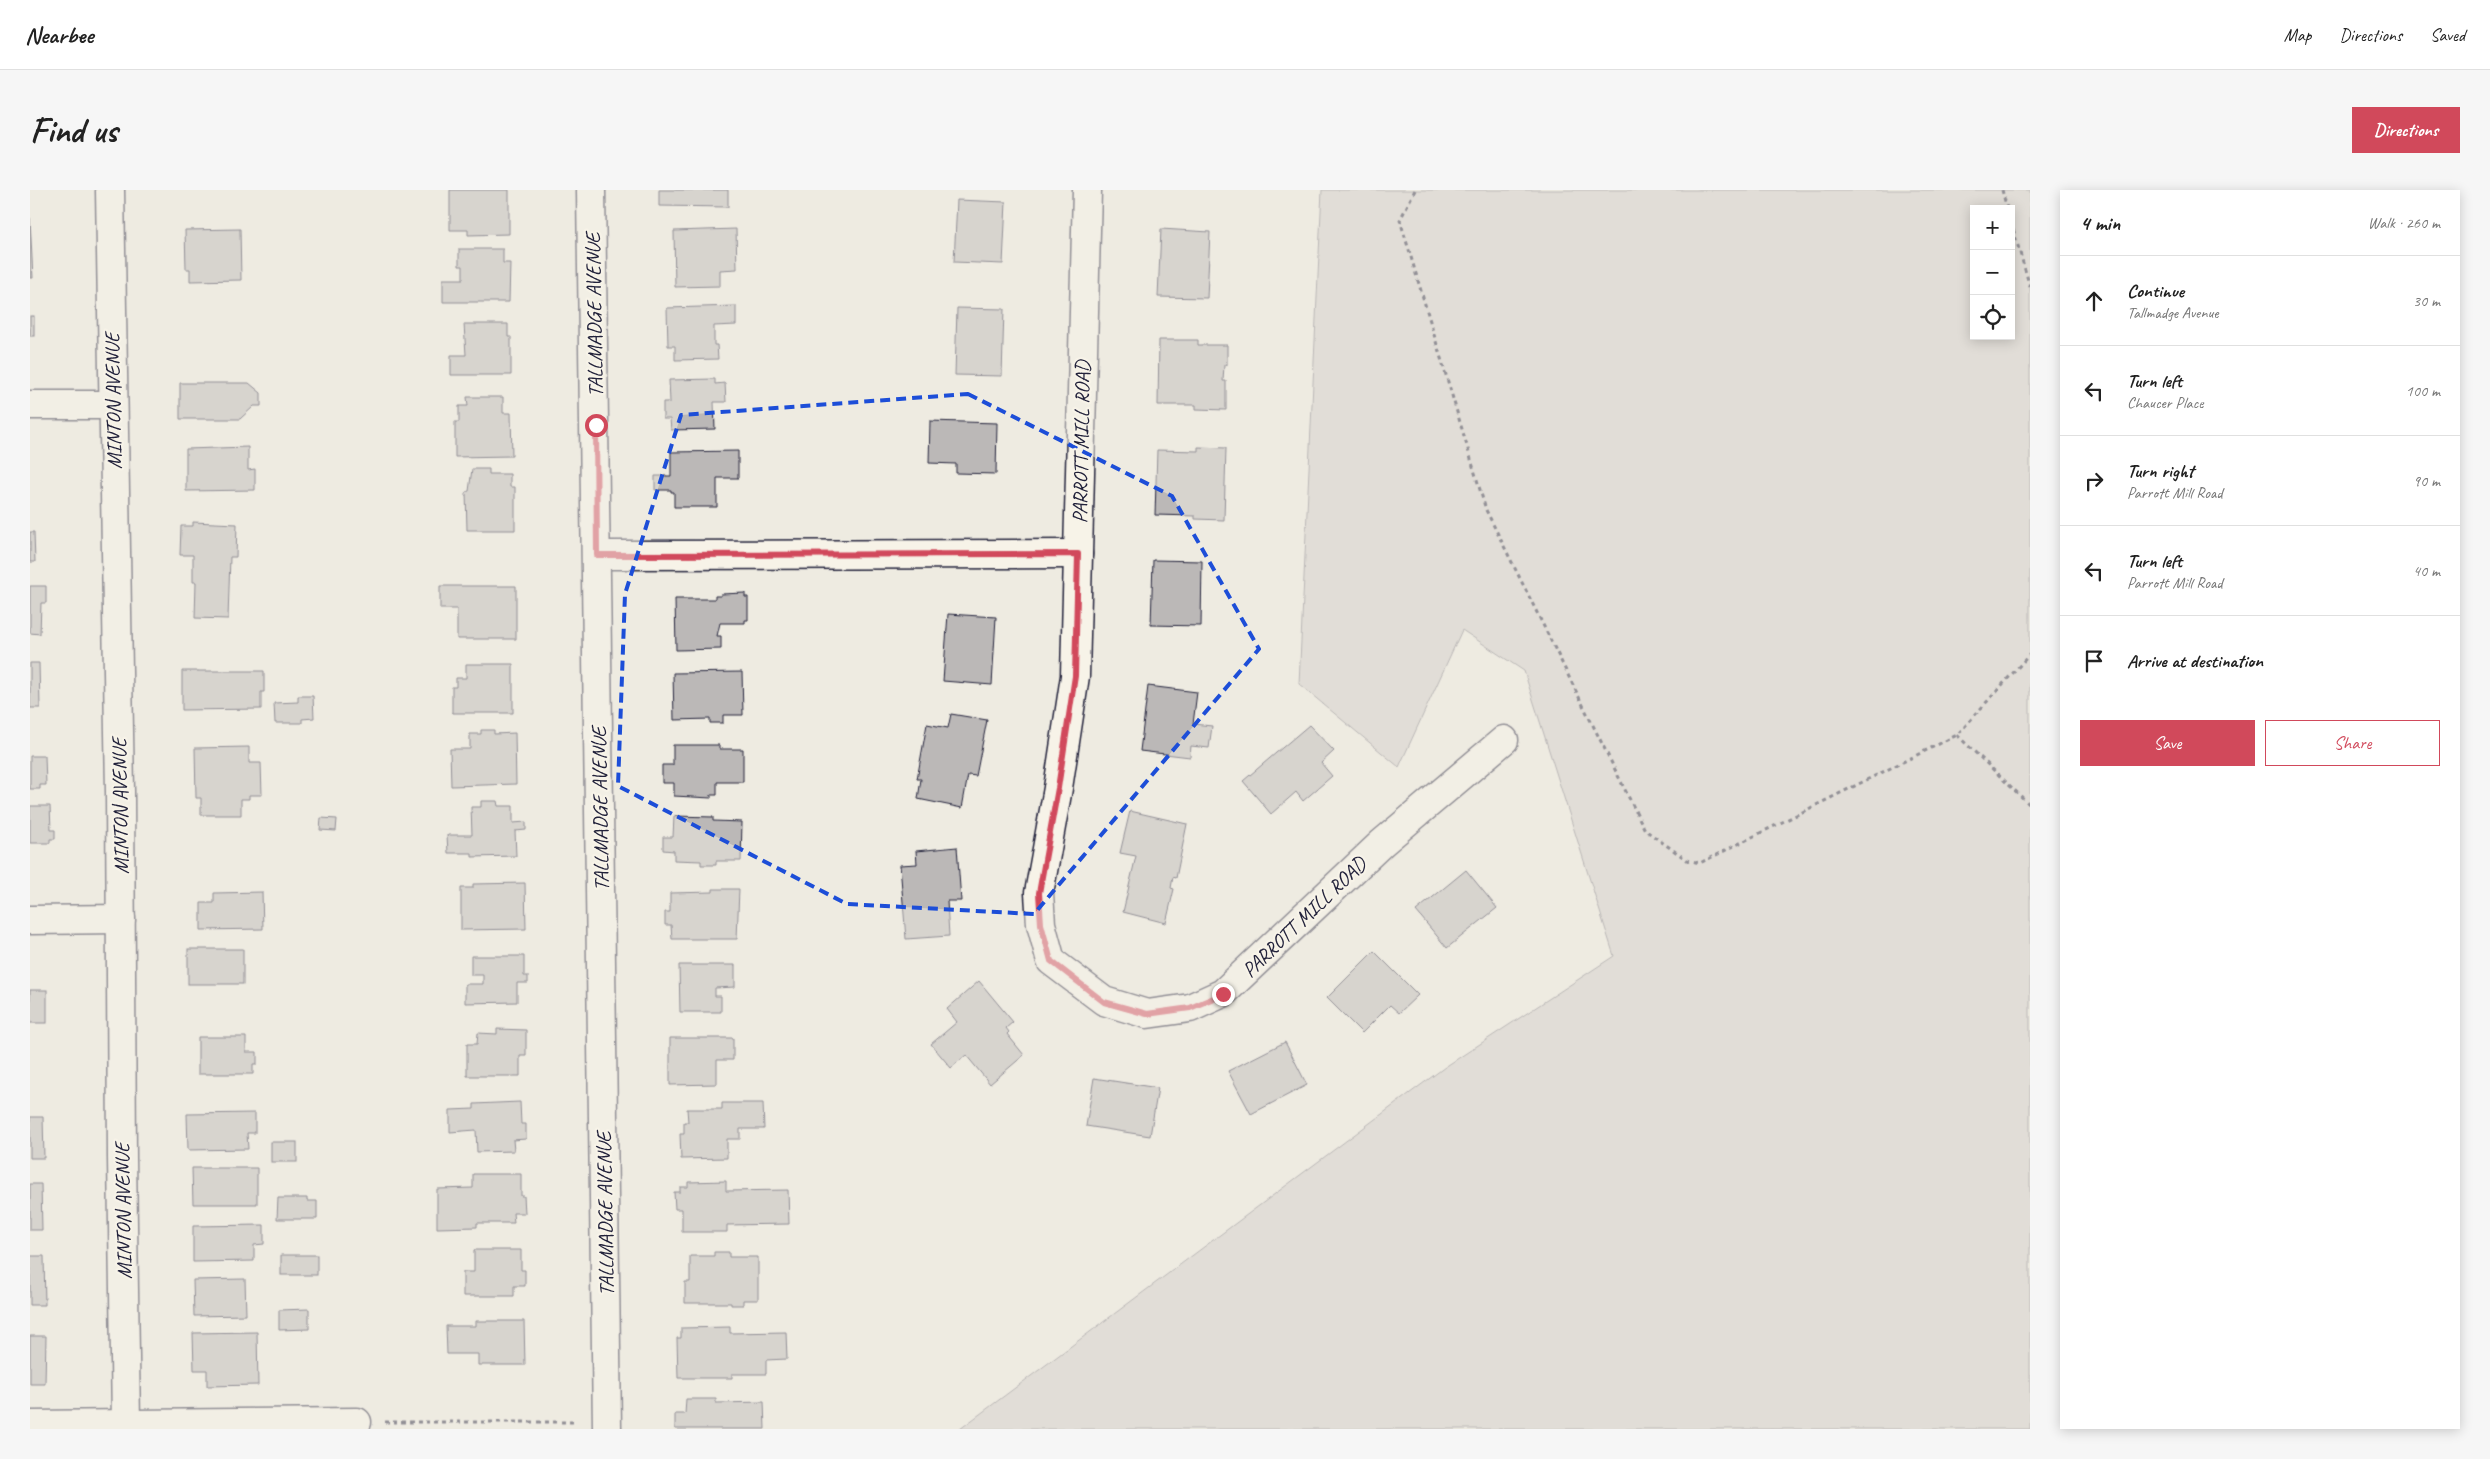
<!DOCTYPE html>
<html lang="en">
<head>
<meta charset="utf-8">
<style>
  :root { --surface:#fff; --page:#f6f6f6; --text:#222; --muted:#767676; --line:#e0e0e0; --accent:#d1495b }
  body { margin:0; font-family:Caveat,sans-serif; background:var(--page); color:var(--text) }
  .controls { position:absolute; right:15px; top:15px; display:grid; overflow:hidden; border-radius:0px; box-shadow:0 2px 12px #0003 }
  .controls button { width:45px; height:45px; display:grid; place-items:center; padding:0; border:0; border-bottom:1px solid var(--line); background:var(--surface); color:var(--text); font:25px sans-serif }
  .stop { position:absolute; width:15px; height:15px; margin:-11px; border:4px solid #d1495b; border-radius:50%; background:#fff }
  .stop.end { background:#d1495b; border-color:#fff; box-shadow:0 1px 5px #0008 }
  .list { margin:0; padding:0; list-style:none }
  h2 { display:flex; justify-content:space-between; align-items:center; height:65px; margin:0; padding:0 20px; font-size:21px }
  h2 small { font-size:16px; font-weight:400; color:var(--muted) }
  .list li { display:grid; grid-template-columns:32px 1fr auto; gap:15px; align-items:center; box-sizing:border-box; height:90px; padding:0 20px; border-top:1px solid var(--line) }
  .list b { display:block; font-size:19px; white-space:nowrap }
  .list p { margin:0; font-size:16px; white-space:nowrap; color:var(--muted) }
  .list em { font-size:16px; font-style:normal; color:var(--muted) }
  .actions { display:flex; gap:10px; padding:15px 20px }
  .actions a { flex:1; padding:11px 0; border:1px solid var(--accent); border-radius:0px; text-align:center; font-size:18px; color:var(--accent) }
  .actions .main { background:var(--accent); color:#fff }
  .icon { flex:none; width:28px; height:28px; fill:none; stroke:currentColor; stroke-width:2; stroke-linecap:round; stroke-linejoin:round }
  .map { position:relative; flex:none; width:2000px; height:1239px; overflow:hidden; border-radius:0px }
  header { display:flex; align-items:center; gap:30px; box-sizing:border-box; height:70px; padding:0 25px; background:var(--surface); border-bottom:1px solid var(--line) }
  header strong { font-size:24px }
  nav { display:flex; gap:28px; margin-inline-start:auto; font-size:18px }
  .intro { display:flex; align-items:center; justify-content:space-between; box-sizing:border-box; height:120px; padding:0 30px }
  h1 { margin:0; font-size:35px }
  .button { padding:12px 22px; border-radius:0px; background:var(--accent); color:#fff; font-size:18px; font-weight:700 }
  main { display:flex; gap:30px; padding:0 30px }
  aside { flex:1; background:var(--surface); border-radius:0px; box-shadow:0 2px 12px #0003 }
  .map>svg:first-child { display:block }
  .green { fill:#d1cdc9; stroke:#7a7882; fill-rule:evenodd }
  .building { fill:#bbb8b7; stroke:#22223b }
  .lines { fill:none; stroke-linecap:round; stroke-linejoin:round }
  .street-casing { stroke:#22223b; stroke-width:31 }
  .path { stroke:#22223b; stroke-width:3; stroke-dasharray:4 4; stroke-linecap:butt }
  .street { stroke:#f7f3e8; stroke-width:28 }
  .route { stroke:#d1495b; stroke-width:6 }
  .marked { fill:none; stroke:#1d4ed8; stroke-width:4; stroke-dasharray:10 6; stroke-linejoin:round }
  .labels { text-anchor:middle; stroke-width:4.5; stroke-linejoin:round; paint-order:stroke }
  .street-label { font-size:21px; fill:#22223b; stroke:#f7f3e8 }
</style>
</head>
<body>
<header>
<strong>Nearbee</strong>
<nav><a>Map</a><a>Directions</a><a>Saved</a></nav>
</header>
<div class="intro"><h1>Find us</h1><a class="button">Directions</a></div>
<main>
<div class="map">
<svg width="2000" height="1239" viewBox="0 0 2000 1239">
  <rect width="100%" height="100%" fill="#eeebe1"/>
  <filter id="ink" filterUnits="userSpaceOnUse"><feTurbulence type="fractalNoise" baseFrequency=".02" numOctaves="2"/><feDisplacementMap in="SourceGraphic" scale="10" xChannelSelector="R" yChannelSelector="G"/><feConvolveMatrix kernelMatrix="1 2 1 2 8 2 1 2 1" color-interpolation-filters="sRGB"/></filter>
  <g filter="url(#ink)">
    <!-- green -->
    <path class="green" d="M1292,0H2000V1239H930L1415,877L1584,766L1494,481L1432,440L1369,577L1269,494ZM1944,19H1981V146H1944Z"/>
    <!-- building -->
    <g class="building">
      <path d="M420,0H479V44L438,45V40H420Z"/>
      <path d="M629,0H698V17L629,16Z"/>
      <path d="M927,10L976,12L973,74L924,72Z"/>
      <path d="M0,28L3,88H0Z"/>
      <path d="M210,39L211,90L160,91V79H156L155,40Z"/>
      <path d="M706,39L707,79L690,80V96L645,97L644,41Z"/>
      <path d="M1131,39L1180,42L1177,108L1128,107Z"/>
      <path d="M429,59H473V73H480L479,112H413V89H433V76H429Z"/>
      <path d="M706,116V135L684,136V155H687L688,169L645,170V156H638L637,118Z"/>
      <path d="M927,118L974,119L972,186L925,185Z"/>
      <rect x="0" y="126" width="4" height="20"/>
      <path d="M434,134H478V147H481V185H421V165H436Z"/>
      <path d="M1129,150H1168V155H1197V175H1194L1193,191H1196V220L1166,219V215H1128Z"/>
      <path d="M685,189V194L695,193L696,212H684L685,239L641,240L640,229H633V212H640L639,190Z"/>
      <path d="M150,193H219L231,203V216H224L210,229H150Z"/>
      <path d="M437,207H473V223H481L482,266L425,267V232H429V216H438Z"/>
      <path d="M900,231L967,233L966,284L926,283V274L899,273Z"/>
      <path d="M218,257V280L225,279V300L156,301V259Z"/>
      <path d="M1168,257L1196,258L1194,330L1165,329V326L1125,325L1127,260L1168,261Z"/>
      <path d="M708,261V288H687V317H644V302H641V300H625V286H641V262Z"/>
      <path d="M442,279H459V284H480V297H485V340H437L436,302L439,301Z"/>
      <path d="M163,332L207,334L206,367H200L198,429L165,428L166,392H163V365H150L151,336H163Z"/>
      <path d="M0,342H4L5,372H0Z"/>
      <path d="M1123,370L1172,371L1171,436L1121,435Z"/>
      <path d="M0,396H16V413H11L10,444L0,443Z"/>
      <path d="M410,396H486V449H427V419H410Z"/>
      <path d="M715,403V407H718V430H715V433H690L687,446H691V459L646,460L645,409H685V406H691V404Z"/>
      <path d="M918,424L966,427L962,495L913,491Z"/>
      <path d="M0,473H9L10,518H0Z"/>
      <path d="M436,474H483V523H422V497H426V488H436Z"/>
      <path d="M152,481H234V502H231V519L152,520Z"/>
      <path d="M712,482L713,525H693V533H680V529L644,530L643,483Z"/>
      <path d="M1118,496L1167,502L1163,534L1182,536L1179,558L1161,556L1160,567L1110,561Z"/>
      <path d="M268,506H283L284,528L272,529V533H245L244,513L268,512Z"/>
      <path d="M921,524L957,530L946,586L938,585L932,618L888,609L891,589H887L897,534L918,538Z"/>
      <path d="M1279,535L1304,561L1291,573L1302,586L1273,611L1266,602L1241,624L1213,591Z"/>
      <path d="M451,540H464V544L485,543L486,594L421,596L420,559H440V544H451Z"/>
      <path d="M643,555H689V559H713V592H687V605H681V608L644,606V593H632V575H643Z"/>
      <path d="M219,557V573H231L232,605H219V609H211V625H171V608H166L165,558Z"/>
      <path d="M0,566H15L16,595H10V599H0Z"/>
      <path d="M451,611H467L468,616H483V633L496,632V640L485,641L486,666L442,667V663H418L417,645H442L441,617H451Z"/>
      <path d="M0,616H20L21,640H25V649H20V653H0Z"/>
      <path d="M1100,621L1157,634L1146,688L1143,687L1141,698L1144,699L1136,733L1093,722L1106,666L1090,663Z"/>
      <path d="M644,626L683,627V631L712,632L711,671H686V675H671V671L644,670V661L633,660V647H643Z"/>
      <path d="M291,628L307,629L306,641L290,640Z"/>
      <path d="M927,657L931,711H917L919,746L876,749L870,675L887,674L886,661Z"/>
      <path d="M1436,680L1467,718L1417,758L1386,721Z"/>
      <path d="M495,693L496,739L431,740V698H443V694Z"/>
      <path d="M683,699H709L707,749H642L641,735H635V722H640V703L683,702Z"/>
      <path d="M232,702L233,739L171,740V713H184V703Z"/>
      <rect x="158" y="759" width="55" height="35"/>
      <path d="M1344,761L1388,805L1369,823L1360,815L1332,843L1297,808Z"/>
      <path d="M441,766H494V786H498V793H487V812L435,813V794H453V785H441Z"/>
      <path d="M649,775H705V797L685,798V806H691V822H650Z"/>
      <path d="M949,791L983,832L976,838L979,842L977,844L994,865L960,894L936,865L921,878L901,854L927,832L917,819Z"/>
      <rect x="0" y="800" width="17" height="33"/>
      <path d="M467,839L496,840V866H490V886H437V854H447L448,843L467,844Z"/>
      <path d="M168,847H216V862H227V874H223V884H168Z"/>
      <path d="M640,848H703V870H687V894L640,895Z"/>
      <path d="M1255,852L1277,895L1221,924L1198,881Z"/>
      <path d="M1064,888L1128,898L1120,946L1056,936Z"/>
      <path d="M490,912L491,934H496V949L483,950L484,961L447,962L446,940L420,942V920L444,919V914Z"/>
      <path d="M692,913H733L734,939H710V949H697V968L651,969L650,944H654V932H658L657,919H692Z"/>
      <path d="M225,923V943H217L218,959L158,960L157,924Z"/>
      <path d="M0,927H13L14,968H0Z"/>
      <rect x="241" y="952" width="26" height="20"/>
      <path d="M162,978H227V1014H163Z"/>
      <path d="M443,984H491V1006H494L495,1023H483L484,1033H447V1037L407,1038V999L443,998Z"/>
      <path d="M696,991V1001L758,1000L759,1034L697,1035V1042H652V1019H645L644,1002H650V997H658V992Z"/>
      <path d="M0,994H11L12,1040H0Z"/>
      <path d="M248,1008H277V1011H287V1029H247Z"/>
      <path d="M234,1035V1054L224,1055V1071L163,1072V1036Z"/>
      <path d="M444,1060H491V1080H495V1096H484V1106H433V1082H444Z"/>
      <path d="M684,1062H699V1067H728V1110H713V1115H701V1113H655V1092H660V1066H684Z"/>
      <rect x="251" y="1065" width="36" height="20"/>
      <path d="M0,1066H14L15,1115H0Z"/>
      <path d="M215,1089L216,1125L164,1126L163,1090Z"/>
      <path d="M279,1119V1139L249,1140V1120Z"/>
      <path d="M446,1131H494L495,1175H448V1164H417L416,1136H446Z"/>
      <path d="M700,1137V1143L756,1142L757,1169L736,1170V1184H702V1188H648L647,1148H651V1138Z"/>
      <path d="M227,1142L228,1195L177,1196V1180H164L163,1143Z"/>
      <path d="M0,1146H16L15,1194H0Z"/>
      <path d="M656,1209H686V1213L734,1212L735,1239H645V1224H655Z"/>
    </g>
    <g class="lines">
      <defs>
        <g id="street">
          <path d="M80,0L90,602L92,968L96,1233"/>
          <path d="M561,0L577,1239"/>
          <path d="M1057,0L1045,486L1028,598L1009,703L1011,734L1021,771L1074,811L1117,824L1160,818L1193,803L1352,653L1474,550"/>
          <path d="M0,215H83"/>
          <path d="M567,365L1048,364"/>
          <path d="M0,730L91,729"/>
          <path d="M0,1235L327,1232"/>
        </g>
      </defs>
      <!-- street casing -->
      <use href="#street" class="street-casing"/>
      <!-- path -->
      <g class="path">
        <path d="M1385,0L1370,30L1456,320L1615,640L1657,670L1670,673L1927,545L2000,464"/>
        <path d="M1972,0L1977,19"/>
        <path d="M1981,32L2000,97"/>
        <path d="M1927,545L2000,615"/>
        <path d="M355,1232H547"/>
      </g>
      <!-- street -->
      <use href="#street" class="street"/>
    </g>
  </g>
  <g class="lines" filter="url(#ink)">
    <!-- route -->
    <path class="route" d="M566,235L567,365L1048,364L1045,486L1028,598L1009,703L1011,734L1021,771L1074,812L1117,824L1160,818L1193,804"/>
  </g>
  <!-- marked area -->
  <path d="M0 0H2000V1239H0ZM938,204L1142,306L1229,459L1004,724L817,714L588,596L595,404L651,225Z" fill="#eeebe1" fill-opacity=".55" fill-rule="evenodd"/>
  <path class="marked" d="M938,204L1142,306L1229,459L1004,724L817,714L588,596L595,404L651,225Z"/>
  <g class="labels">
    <!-- street labels -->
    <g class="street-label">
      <text transform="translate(564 125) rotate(-91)" y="7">TALLMADGE AVENUE</text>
      <text transform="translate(83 211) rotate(-91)" y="7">MINTON AVENUE</text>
      <text transform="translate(1051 252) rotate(-89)" y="7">PARROTT MILL ROAD</text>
      <text transform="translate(90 616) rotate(-91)" y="7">MINTON AVENUE</text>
      <text transform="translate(570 619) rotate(-91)" y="7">TALLMADGE AVENUE</text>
      <text transform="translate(1274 727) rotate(-44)" y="7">PARROTT MILL ROAD</text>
      <text transform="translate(93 1021) rotate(-91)" y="7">MINTON AVENUE</text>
      <text transform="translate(575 1024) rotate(-91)" y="7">TALLMADGE AVENUE</text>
    </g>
  </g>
</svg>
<div class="controls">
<button>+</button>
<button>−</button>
<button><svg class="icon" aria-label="locate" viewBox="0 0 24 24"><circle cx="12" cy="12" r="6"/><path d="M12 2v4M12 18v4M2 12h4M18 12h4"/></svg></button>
</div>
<div class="stop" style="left:566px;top:235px"></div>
<div class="stop end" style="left:1193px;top:804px"></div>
</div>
<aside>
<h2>4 min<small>Walk · 260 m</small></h2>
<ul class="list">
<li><svg class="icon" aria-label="ahead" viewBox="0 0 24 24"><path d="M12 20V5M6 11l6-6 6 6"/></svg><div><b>Continue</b><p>Tallmadge Avenue</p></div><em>30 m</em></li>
<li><svg class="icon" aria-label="left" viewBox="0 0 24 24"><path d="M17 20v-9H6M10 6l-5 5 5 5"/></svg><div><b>Turn left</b><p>Chaucer Place</p></div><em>100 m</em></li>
<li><svg class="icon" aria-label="right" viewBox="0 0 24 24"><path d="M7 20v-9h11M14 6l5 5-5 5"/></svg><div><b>Turn right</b><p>Parrott Mill Road</p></div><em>90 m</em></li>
<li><svg class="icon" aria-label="left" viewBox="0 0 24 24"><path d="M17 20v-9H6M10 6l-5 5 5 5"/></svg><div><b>Turn left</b><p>Parrott Mill Road</p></div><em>40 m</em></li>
<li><svg class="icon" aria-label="arrive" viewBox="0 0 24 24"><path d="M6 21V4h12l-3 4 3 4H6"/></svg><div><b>Arrive at destination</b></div></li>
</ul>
<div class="actions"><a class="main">Save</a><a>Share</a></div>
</aside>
</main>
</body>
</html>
